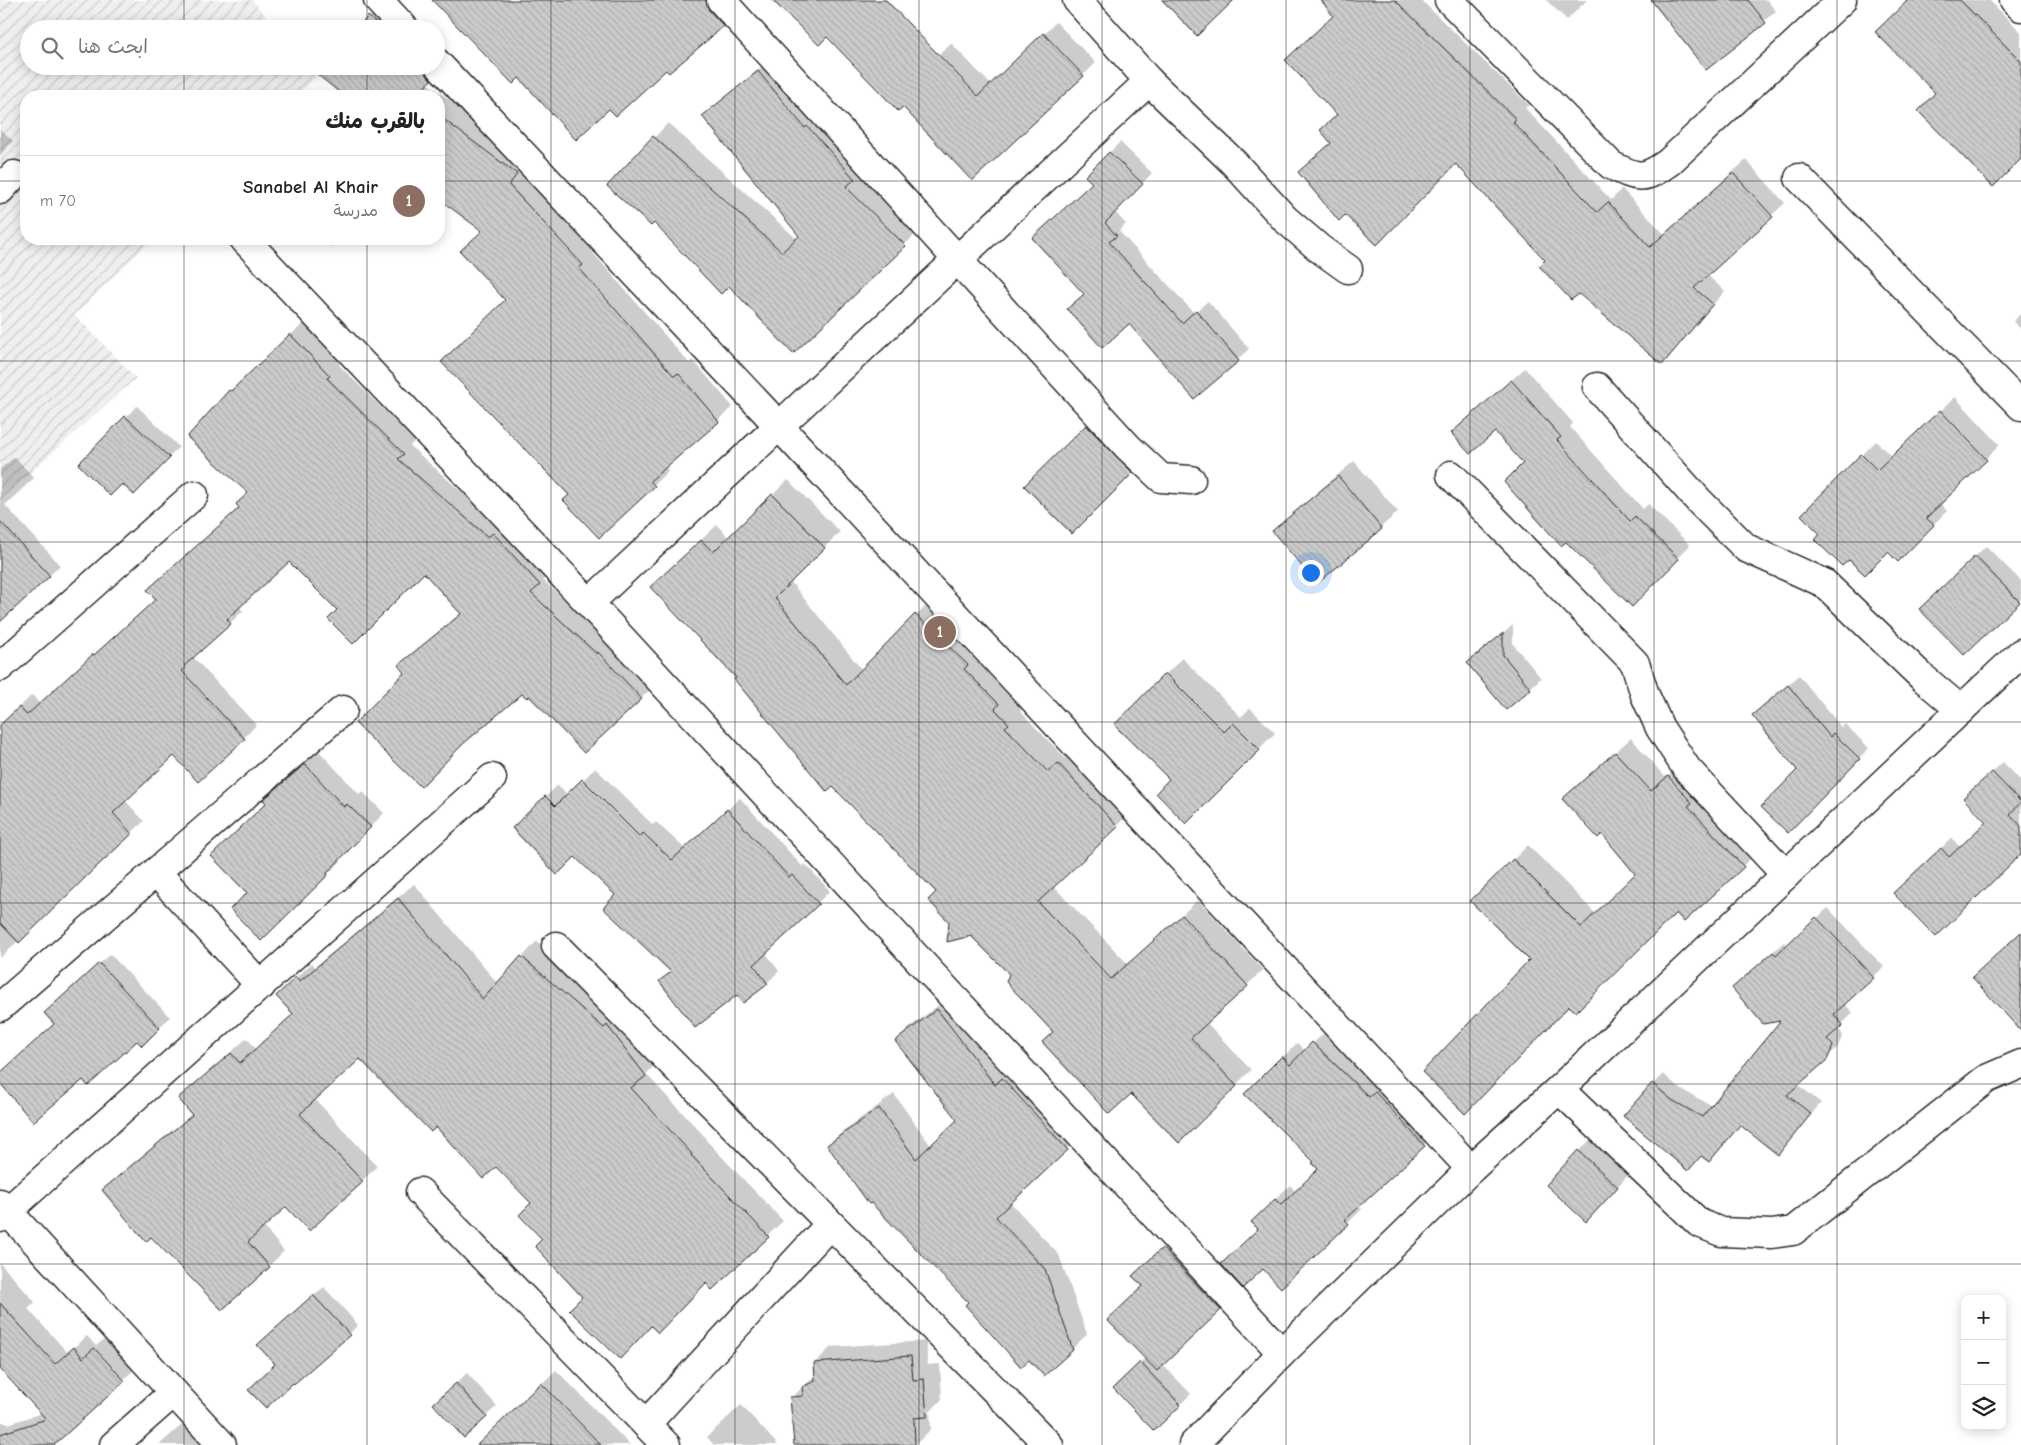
<!DOCTYPE html>
<html lang="ar">
<head>
<meta charset="utf-8">
<style>
  :root { --surface:#fff; --page:#f2f2f2; --text:#222; --muted:#767676; --line:#e0e0e0; --accent:#2563eb }
  body { margin:0; font-family:"Comic Neue","Playpen Sans Arabic",sans-serif; background:var(--page); color:var(--text); direction:rtl }
  .controls { position:absolute; right:15px; bottom:15px; display:grid; overflow:hidden; border-radius:10px; box-shadow:0 2px 12px #0003 }
  .controls button { width:45px; height:45px; display:grid; place-items:center; padding:0; border:0; border-bottom:1px solid var(--line); background:var(--surface); color:var(--text); font:25px sans-serif }
  .you { position:absolute; left:1310px; top:572px; width:18px; height:18px; margin:-12px; border:4px solid #fff; border-radius:50%; background:#1a73e8; box-shadow:0 0 0 8px #1a73e833 }
  .badge { display:grid; place-items:center; width:32px; height:32px; border-radius:50%; background:var(--accent); color:#fff; font-size:16px; font-weight:700 }
  .pin { position:absolute; translate:-50% -50%; border:2px solid #fff; box-shadow:0 1px 5px #0006 }
  .list { margin:0; padding:0; list-style:none }
  h2 { display:flex; justify-content:space-between; align-items:center; height:65px; margin:0; padding:0 20px; font-size:21px }
  h2 small { font-size:16px; font-weight:400; color:var(--muted) }
  .list li { display:grid; grid-template-columns:32px 1fr auto; gap:15px; align-items:center; box-sizing:border-box; height:90px; padding:0 20px; border-top:1px solid var(--line) }
  .list b { display:block; font-size:19px; white-space:nowrap }
  .list p { margin:0; font-size:16px; white-space:nowrap; color:var(--muted) }
  .list em { font-size:16px; font-style:normal; color:var(--muted) }
  .icon { flex:none; width:28px; height:28px; fill:none; stroke:currentColor; stroke-width:2; stroke-linecap:round; stroke-linejoin:round }
  .map { position:relative; flex:none; width:2021px; height:1445px; overflow:hidden; direction:ltr }
  .search { position:absolute; background:var(--surface); box-shadow:0 2px 12px #0003; left:20px; top:20px; width:425px; height:55px; display:flex; align-items:center; gap:12px; box-sizing:border-box; padding:0 18px; border-radius:28px; color:var(--muted); font-size:19px }
  .panel { position:absolute; background:var(--surface); box-shadow:0 2px 12px #0003; left:20px; top:90px; width:425px; height:155px; border-radius:20px; direction:rtl }
  .map>svg:first-child { display:block }
  .industrial { fill:url(#industrial-furrows) }
  .shadow { fill:#0003 }
  .building { fill:url(#building-back-hatch); stroke:#2b2b2b }
  .lines { fill:none; stroke-linecap:round; stroke-linejoin:round }
  .minor-casing { stroke:#2b2b2b; stroke-width:31 }
  .minor { stroke:#fff; stroke-width:28 }
  .grid { fill:none; stroke:#2b2b2b; stroke-width:1; stroke-opacity:0.55 }
</style>
</head>
<body>
<div class="map">
<svg width="2021" height="1445" viewBox="0 0 2021 1445">
  <defs>
    <pattern id="industrial-furrows" width="10" height="10" patternUnits="userSpaceOnUse" patternTransform="scale(1.25)"><rect width="10" height="10" fill="#efefef"/><path d="M-1 1l2-2M0 10L10 0M9 11l2-2" fill="none" stroke="#cdcdcd"/></pattern>
    <pattern id="building-back-hatch" width="6" height="6" patternUnits="userSpaceOnUse" patternTransform="scale(1.25)"><rect width="6" height="6" fill="#cbcbcb"/><path d="M-1 5l2 2M0 0l6 6M5-1l2 2" fill="none" stroke="#aeaeae"/></pattern>
  </defs>
  <rect width="100%" height="100%" fill="#fff"/>
  <filter id="ink" filterUnits="userSpaceOnUse"><feTurbulence type="fractalNoise" baseFrequency=".02" numOctaves="2"/><feDisplacementMap in="SourceGraphic" scale="10" xChannelSelector="R" yChannelSelector="G"/><feConvolveMatrix kernelMatrix="1 2 1 2 8 2 1 2 1" color-interpolation-filters="sRGB"/></filter>
  <g filter="url(#ink)">
    <!-- industrial -->
    <path class="industrial" d="M0,0H252L277,29H29V66H310L318,75L296,96H26V239H152L75,315L136,378L0,500Z"/>
    <!-- shadow -->
    <g class="shadow">
      <path d="M434,0H723L735,13L723,25L666,68L609,107L519,77Z"/>
      <path d="M774,0H880L937,56L951,43L991,85L1056,22L1096,63L972,180L903,105L827,35Z"/>
      <path d="M1322,0H1421L1529,105L1525,108L1611,200L1622,189L1664,234L1746,160L1785,203L1707,275L1725,291L1662,363L1546,260L1456,163L1300,172L1332,142L1321,130L1338,114L1334,15Z"/>
      <path d="M1546,0H1587L1567,20Z"/>
      <path d="M1705,0H1767L1776,11L1706,69Z"/>
      <path d="M1910,0H1989L2021,32V157L1937,93Z"/>
      <path d="M383,3L414,29H359Z"/>
      <path d="M772,58L868,164L859,173L919,231L793,352L729,285L609,186L668,123L797,239L801,236L704,116L718,103Z"/>
      <path d="M445,64L428,84L531,159L596,250L593,253L689,363L693,360L733,407L665,467L668,471L599,537L570,495L483,230L439,197V96H346L320,75L327,66H436Z"/>
      <path d="M0,129L13,141L0,155Z"/>
      <path d="M1120,142L1152,173L1115,212L1126,224L1119,231L1194,313L1208,301L1249,349L1195,397L1130,322L1085,294L1094,182L1087,176Z"/>
      <path d="M321,239H338L330,247Z"/>
      <path d="M2021,313V329L2013,322Z"/>
      <path d="M304,323L341,362L339,365L415,441L410,446L551,571L543,580L610,642L654,686L641,698L529,694L406,673L400,665L461,613L424,571L339,610L289,561L239,606L243,611L197,653L194,658L256,725L244,738L174,755L125,800L144,821L0,958V725L32,695L40,704L107,643L108,644L157,599L240,507L249,492L230,391Z"/>
      <path d="M1525,368L1573,423L1570,427L1643,509L1648,504L1690,545L1632,605L1525,463L1495,431L1452,433Z"/>
      <path d="M1955,397L2000,445L1940,503L1947,511L1898,560L1888,550L1822,534L1803,515L1876,441L1892,457Z"/>
      <path d="M137,406L179,447L134,494L122,482L79,464Z"/>
      <path d="M1103,410L1148,457L1072,532L1026,486Z"/>
      <path d="M15,457L34,478L5,505L60,565L49,576L0,607V469Z"/>
      <path d="M1354,461L1398,512L1318,583L1274,531L1290,516Z"/>
      <path d="M788,480L840,532L790,581L862,670L932,600L1024,707L1020,711L1065,758L1074,749L1132,811L1053,886L1128,964L1198,900L1263,970L1207,1023L1251,1070L1179,1141L1131,1092L1055,1032L1010,974L971,934L951,922L937,892L738,678L668,571L717,525L729,538Z"/>
      <path d="M1986,546L2021,581V599L1964,654L1921,609Z"/>
      <path d="M1513,625V644L1541,678L1530,688L1469,663Z"/>
      <path d="M1182,658L1241,717L1250,708L1275,733L1186,822L1171,779L1116,725Z"/>
      <path d="M1799,675L1841,727L1845,724L1869,748L1788,831L1799,770L1753,715Z"/>
      <path d="M1631,738L1666,778L1683,763L1758,852L1684,920L1676,911L1531,960L1472,901L1528,845L1596,914L1636,874L1578,785Z"/>
      <path d="M319,751L359,794L362,791L384,813L340,859L342,860L261,939L248,893L268,803L265,800Z"/>
      <path d="M2003,762L2021,781V852L1905,882L1952,838L1960,847L1987,821L1976,788Z"/>
      <path d="M595,768L653,825L656,822L685,849L740,798L802,866L805,864L830,891L765,952L779,971L767,983L737,994L661,981L672,970L617,895L575,855L513,828L558,785L568,795Z"/>
      <path d="M414,884L498,984L537,941L619,1014L660,1060L646,1074L706,1138L705,1139L783,1221L712,1288L706,1282L651,1325L584,1297L543,1239L533,1203L496,1165L436,1126L360,1057L315,1099L377,1166L362,1181L286,1205L263,1226L284,1251L269,1266L104,1190L119,1175L193,1114L180,1099L195,1084L247,1038L256,1049L294,1014L292,981L312,963L315,967Z"/>
      <path d="M1828,908L1884,967L1844,1003L1853,1013L1838,1028L1843,1035L1837,1048L1797,1084L1821,1103L1778,1153L1741,1124L1709,1161L1653,1084L1663,1074L1682,1090L1713,1106L1783,1019L1744,978L1784,942L1787,946Z"/>
      <path d="M110,954L170,1017L142,1044L137,1039L83,1078L0,1082V1074L55,1023L57,1003Z"/>
      <path d="M952,995L1082,1134L1010,1202L1059,1255L1087,1334L1072,1349L1029,1358L970,1302L829,1145L843,1131L894,1094L931,1146L958,1120L897,1041L911,1026Z"/>
      <path d="M1328,1029L1438,1131L1359,1206L1362,1209L1348,1223L1259,1229L1267,1207L1290,1185L1296,1192L1320,1169L1315,1162L1246,1094L1297,1043L1305,1051Z"/>
      <path d="M1590,1140L1628,1175L1596,1210L1547,1185Z"/>
      <path d="M1178,1233L1236,1293L1162,1364L1191,1394L1154,1429L1115,1388L1146,1357L1150,1260Z"/>
      <path d="M0,1263L35,1302L28,1309L68,1353L87,1336L96,1346L107,1337L136,1368L52,1445H0V1421L8,1424L42,1413L0,1367Z"/>
      <path d="M324,1287L358,1325L349,1334L277,1364L268,1336Z"/>
      <path d="M926,1341L928,1365L940,1364L942,1399L930,1412L931,1429L915,1445H795L792,1397L816,1375L815,1363L831,1347Z"/>
      <path d="M556,1370L630,1445H504L506,1418Z"/>
      <path d="M467,1373L497,1406L464,1436L445,1394Z"/>
      <path d="M741,1405L778,1445H714L707,1437Z"/>
      <path d="M193,1415L219,1445H159Z"/>
    </g>
    <!-- building -->
    <g class="building">
      <path d="M432,0H706L709,10L724,26L669,73L666,70L616,116L609,109L576,140L519,78L513,84Z"/>
      <path d="M772,0H886L978,96L1043,33L1084,76L972,181L903,107L898,111L827,37L819,45Z"/>
      <path d="M1162,0H1234L1197,36Z"/>
      <path d="M1321,0H1395L1516,119L1513,122L1597,212L1608,202L1650,247L1733,173L1773,217L1694,288L1713,304L1662,365L1579,294L1571,300L1539,266L1545,260L1456,164L1377,245L1345,215L1339,221L1298,172L1331,143L1320,130L1337,115L1285,60L1333,16Z"/>
      <path d="M1651,0H1748L1766,23L1706,70Z"/>
      <path d="M1908,0H1960L2021,61V159L1993,187L1918,111L1935,93L1875,32Z"/>
      <path d="M368,16L383,29H357Z"/>
      <path d="M325,66H421L431,80L417,96H344L318,75Z"/>
      <path d="M758,71L805,128L807,126L855,179L846,187L906,246L793,354L729,286L721,294L654,223L651,226L607,186L653,136L782,252L799,236L702,116Z"/>
      <path d="M439,116L517,174L509,185L583,265L579,268L674,376L678,373L719,422L650,481L655,486L599,538L563,500L569,495L441,362L505,300L460,251L482,231L439,199Z"/>
      <path d="M1109,152L1143,184L1105,223L1117,236L1109,242L1182,323L1196,310L1239,361L1194,399L1129,324L1102,348L1067,309L1084,294L1032,238L1092,183L1085,176Z"/>
      <path d="M290,334L330,376L327,378L404,454L398,459L488,537L493,533L540,585L531,593L597,654L598,652L642,699L584,753L529,696L527,698L522,694L463,744L421,787L355,723L404,673L398,665L461,614L424,573L353,644L328,619L337,610L289,562L227,619L231,624L184,666L186,668L182,671L245,739L198,782L174,756L113,813L132,834L92,871L19,943L0,923V725L19,707L27,715L93,654L94,655L156,599L147,590L239,508L236,504L248,493L187,437L229,390L231,391Z"/>
      <path d="M1511,380L1561,437L1557,440L1630,521L1635,516L1679,559L1632,607L1566,542L1561,546L1504,482L1523,463L1495,432L1470,454L1451,433Z"/>
      <path d="M1940,410L1987,460L1926,518L1934,525L1898,562L1888,552L1865,575L1849,560L1842,566L1815,540L1820,534L1801,515L1861,454L1877,470Z"/>
      <path d="M125,416L170,458L134,495L122,484L110,496L78,464Z"/>
      <path d="M1086,425L1133,473L1072,534L1024,486Z"/>
      <path d="M1338,476L1382,529L1317,584L1272,531Z"/>
      <path d="M772,494L825,548L775,598L846,685L915,614L968,665L964,669L999,704L995,709L1009,724L1005,727L1048,772L1058,763L1118,827L1038,902L1111,979L1182,915L1248,986L1191,1038L1237,1086L1179,1143L1131,1094L1109,1114L1042,1042L1053,1032L1006,982L1009,974L971,936L947,942L949,922L928,900L936,892L833,787L827,792L734,679L736,678L650,587L701,540L713,552Z"/>
      <path d="M0,521L50,576L0,622Z"/>
      <path d="M1975,556L2020,602L1964,655L1919,609Z"/>
      <path d="M1503,633V655L1531,689L1506,710L1467,663Z"/>
      <path d="M1165,673L1224,732L1233,723L1260,750L1186,824L1156,793L1169,779L1114,725Z"/>
      <path d="M1788,685L1830,737L1833,733L1860,759L1788,833L1761,807L1797,770L1752,715Z"/>
      <path d="M1615,752L1651,791L1668,776L1692,803L1688,806L1744,867L1684,922L1676,913L1576,1012L1569,1006L1465,1114L1422,1072L1529,960L1470,901L1513,859L1581,927L1635,874L1602,834L1598,838L1562,799Z"/>
      <path d="M305,764L344,807L347,804L371,827L327,873L328,875L261,941L230,909L247,893L211,856L266,803L263,800Z"/>
      <path d="M1992,772L2021,802L2010,814L2021,826V854L1936,937L1893,893L1941,848L1949,857L1986,822L1963,798Z"/>
      <path d="M582,779L640,837L643,833L672,860L727,809L789,877L792,875L819,904L754,965L768,984L743,1003L737,995L695,1028L659,981L671,972L603,908L615,895L575,857L557,875L512,828L545,796L555,806Z"/>
      <path d="M398,898L483,999L521,956L604,1028L607,1025L646,1076L631,1088L692,1154L691,1155L769,1237L712,1290L706,1283L658,1333L651,1326L620,1359L569,1310L582,1297L535,1246L542,1239L519,1215L531,1203L496,1167L483,1179L436,1127L431,1132L360,1059L300,1114L363,1182L309,1231L286,1207L248,1242L270,1267L222,1310L151,1237L146,1242L102,1190L192,1115L178,1098L231,1053L240,1063L293,1014L276,996L296,977L300,981Z"/>
      <path d="M1816,917L1874,978L1834,1014L1843,1025L1827,1039L1833,1046L1827,1060L1787,1095L1811,1114L1778,1155L1740,1125L1709,1162L1701,1156L1688,1171L1623,1116L1652,1083L1672,1100L1702,1117L1780,1021L1763,1024L1732,988L1773,952L1776,955Z"/>
      <path d="M2021,932V1031L1972,977Z"/>
      <path d="M99,963L160,1028L142,1046L137,1041L88,1086L83,1080L33,1122L0,1083V1073L54,1024L44,1013Z"/>
      <path d="M937,1009L995,1085L1002,1078L1068,1150L996,1217L1045,1269L1073,1350L1044,1376L1029,1360L1021,1367L965,1305L968,1302L871,1203L869,1204L827,1145L879,1108L916,1159L957,1120L895,1041Z"/>
      <path d="M1312,1042L1369,1097L1375,1092L1425,1146L1345,1220L1349,1224L1281,1288L1263,1269L1243,1288L1221,1264L1258,1229L1251,1222L1275,1199L1281,1205L1318,1169L1312,1163L1314,1162L1244,1094L1282,1056L1290,1065Z"/>
      <path d="M1578,1150L1618,1187L1586,1222L1546,1185Z"/>
      <path d="M1162,1248L1221,1310L1157,1371L1107,1320L1143,1286L1132,1276Z"/>
      <path d="M313,1295L350,1335L294,1384L293,1383L266,1408L248,1390L275,1364L257,1345Z"/>
      <path d="M0,1303L55,1364L74,1347L83,1358L94,1348L125,1381L54,1445H0V1434L46,1419L0,1369Z"/>
      <path d="M911,1356L913,1380L924,1379L927,1417L914,1418L915,1445H794L790,1397L803,1396L802,1387L815,1381L814,1363Z"/>
      <path d="M1140,1362L1181,1405L1154,1431L1113,1388Z"/>
      <path d="M456,1383L487,1417L464,1438L433,1404Z"/>
      <path d="M541,1383L601,1445H477Z"/>
    </g>
    <g class="lines">
      <defs>
        <g id="minor">
          <path d="M378,0L405,29"/>
          <path d="M721,0L1128,447L1161,478L1191,480"/>
          <path d="M1449,0L1611,165C1639,179 1644,180 1669,162L1842,0"/>
          <path d="M2014,0L2021,7"/>
          <path d="M436,62L778,425L1471,1169"/>
          <path d="M1149,81L1234,163L1285,219L1320,249L1348,269"/>
          <path d="M1799,178L2021,406"/>
          <path d="M0,190L14,175"/>
          <path d="M244,239L589,603L1282,1353"/>
          <path d="M1597,387L1699,501L1746,548L1824,583L1922,677L1961,710"/>
          <path d="M1451,475L1635,663L1645,695L1660,728L1687,769L1786,875"/>
          <path d="M589,603L1149,81L1077,0"/>
          <path d="M0,667L194,495"/>
          <path d="M156,872L261,986"/>
          <path d="M556,946L1049,1445"/>
          <path d="M0,1007L343,710"/>
          <path d="M1559,1089L1699,1223L1721,1232L1772,1234L1793,1231L1986,1079L2021,1064"/>
          <path d="M420,1192L666,1445"/>
          <path d="M0,1203L222,1445"/>
          <path d="M0,1218L492,778"/>
          <path d="M646,1424L830,1224"/>
          <path d="M114,1445L173,1393"/>
          <path d="M1193,1445L1282,1353L1471,1169L1559,1089L2021,653"/>
        </g>
      </defs>
      <!-- minor casing -->
      <use href="#minor" class="minor-casing"/>
      <!-- minor -->
      <use href="#minor" class="minor"/>
    </g>
  </g>
  <!-- grid -->
  <path class="grid" d="M184,0V29M367,0V29M551,0V1445M735,0V1445M919,0V1445M1102,0V1445M1286,0V1445M1470,0V1445M1654,0V1445M1837,0V1445M184,66V96M367,66V96M0,181H26M439,181H2021M184,239V1445M367,239V1445M0,361H2021M0,542H2021M0,722H2021M0,903H2021M0,1084H2021M0,1264H2021"/>
</svg>
<div class="controls">
<button>+</button>
<button>−</button>
<button><svg class="icon" aria-label="layers" viewBox="0 0 24 24"><path d="M12 4l9 5-9 5-9-5zM3 14l9 5 9-5"/></svg></button>
</div>
<div class="you"></div>
<div class="pin badge" style="left:940px;top:632px;background:#8d6e63">1</div>
<div class="search"><svg class="icon" aria-label="search" viewBox="0 0 24 24"><circle cx="10" cy="10" r="6"/><path d="M15 15l6 6"/></svg>ابحث هنا</div>
<section class="panel">
<h2>بالقرب منك<small></small></h2>
<ul class="list">
<li><span class="badge" style="background:#8d6e63">1</span><div><b>Sanabel Al Khair</b><p>مدرسة</p></div><em>70 m</em></li>
</ul>
</section>
</div>
</body>
</html>
